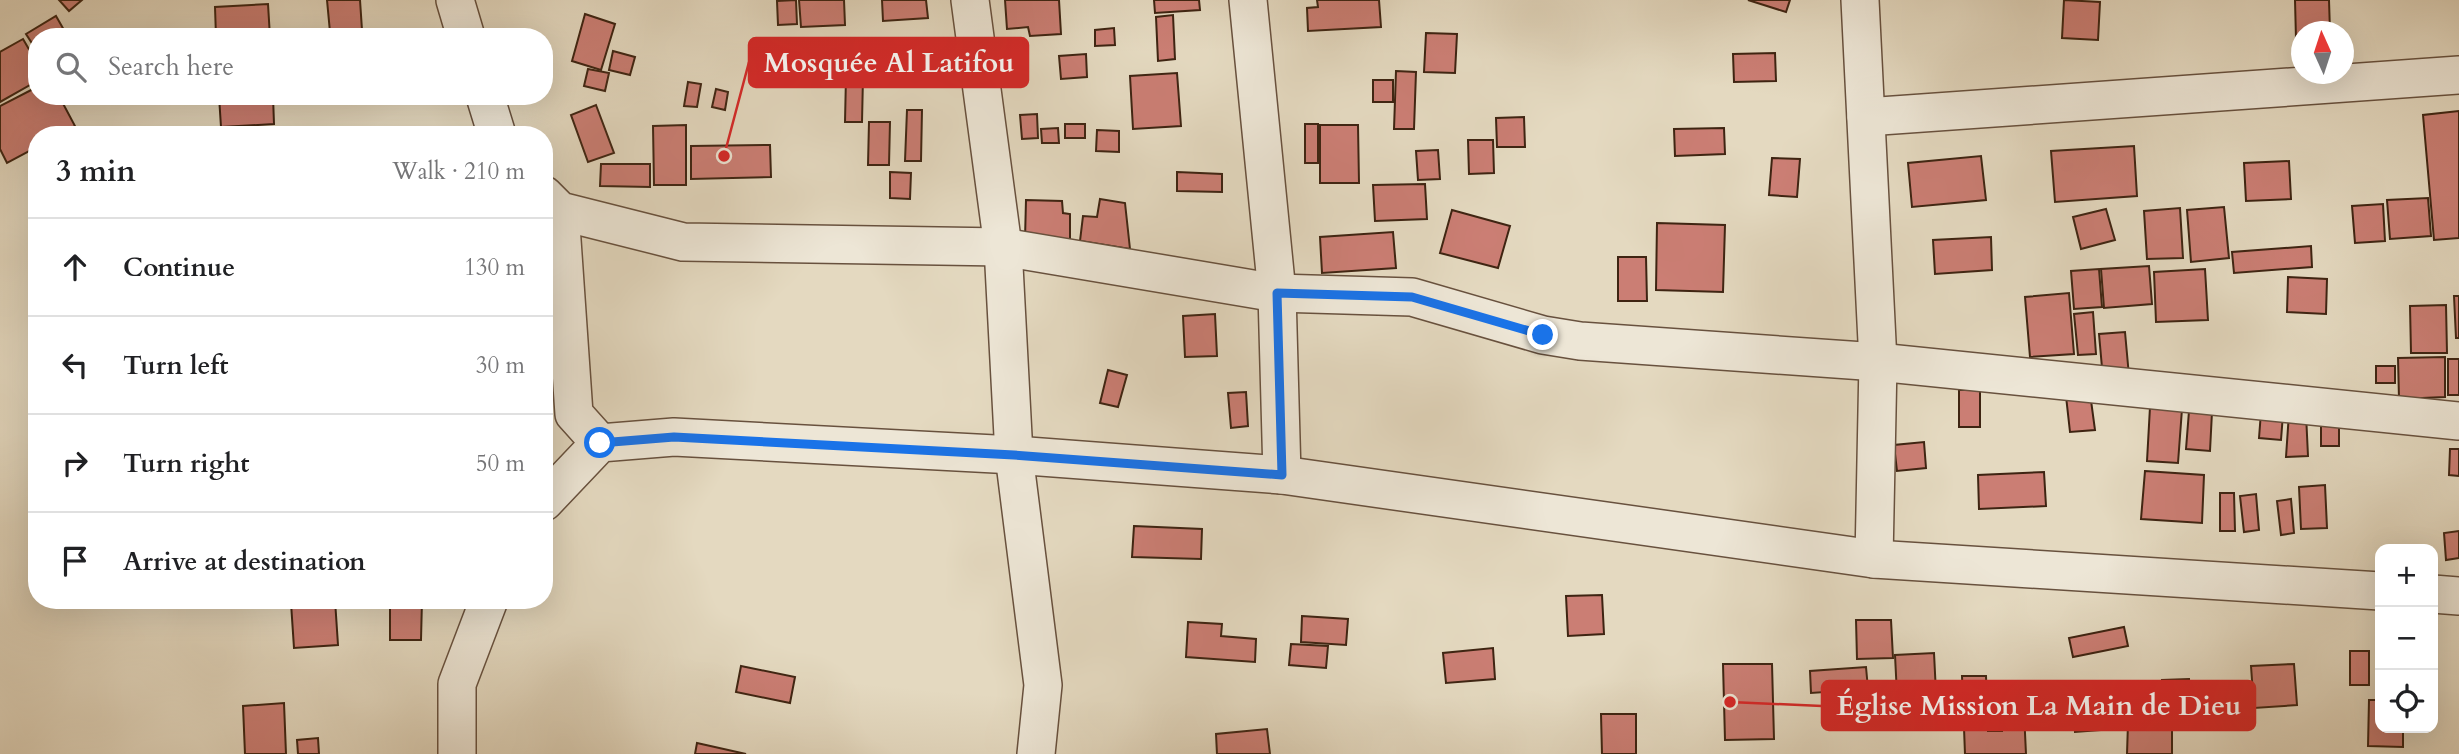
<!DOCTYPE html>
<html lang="en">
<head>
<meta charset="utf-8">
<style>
  :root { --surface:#fff; --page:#f6f6f6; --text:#202124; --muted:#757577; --line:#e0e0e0 }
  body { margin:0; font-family:Cardo,serif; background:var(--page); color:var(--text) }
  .controls { position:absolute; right:21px; bottom:21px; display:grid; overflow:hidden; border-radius:14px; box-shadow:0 7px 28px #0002 }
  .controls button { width:63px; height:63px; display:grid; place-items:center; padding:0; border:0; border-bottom:2px solid var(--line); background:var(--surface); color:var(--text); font:35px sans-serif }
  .compass { position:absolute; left:2291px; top:21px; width:63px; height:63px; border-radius:50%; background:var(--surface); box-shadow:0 7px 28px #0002; rotate:357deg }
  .stop { position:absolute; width:21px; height:21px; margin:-16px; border:5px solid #1a73e8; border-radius:50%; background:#fff }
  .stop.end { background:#1a73e8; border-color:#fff; box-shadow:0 2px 7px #0008 }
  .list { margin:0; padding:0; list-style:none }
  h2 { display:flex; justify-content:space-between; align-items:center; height:91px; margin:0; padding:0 28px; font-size:30px }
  h2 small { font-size:23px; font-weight:400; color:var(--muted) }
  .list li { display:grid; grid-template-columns:46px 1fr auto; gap:21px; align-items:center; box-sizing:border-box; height:98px; padding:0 28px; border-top:2px solid var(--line) }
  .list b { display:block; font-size:26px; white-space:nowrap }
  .list em { font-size:23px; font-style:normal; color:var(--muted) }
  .icon { flex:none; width:38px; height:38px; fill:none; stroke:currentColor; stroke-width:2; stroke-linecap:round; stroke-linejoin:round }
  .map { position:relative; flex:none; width:2459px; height:754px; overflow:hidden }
  .search { position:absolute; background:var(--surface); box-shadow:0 7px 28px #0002; left:28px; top:28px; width:525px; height:77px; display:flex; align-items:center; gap:18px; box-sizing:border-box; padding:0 24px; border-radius:28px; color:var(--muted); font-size:26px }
  .panel { position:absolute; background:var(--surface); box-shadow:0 7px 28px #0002; left:28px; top:126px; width:525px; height:483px; border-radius:28px }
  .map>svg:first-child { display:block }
  .building { fill:#cb7e74; stroke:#3e2412; stroke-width:2 }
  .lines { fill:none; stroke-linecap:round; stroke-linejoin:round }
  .minor-casing { stroke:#68513e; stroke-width:40 }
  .minor { stroke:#ede6d6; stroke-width:37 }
  .route { stroke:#1a73e8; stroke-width:9 }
  .leader { fill:none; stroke:#d62828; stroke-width:2.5 }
  .callout-dot { fill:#d62828; stroke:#ede6d6; stroke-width:2.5 }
  .callout { fill:#d62828; stroke:#d62828; stroke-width:2.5 }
  .callout-label { font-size:28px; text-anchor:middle; font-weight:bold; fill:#fff }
</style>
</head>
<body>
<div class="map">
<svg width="2459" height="754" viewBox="0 0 2459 754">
  <rect width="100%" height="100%" fill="#e4d9c0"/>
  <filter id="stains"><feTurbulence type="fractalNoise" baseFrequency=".00286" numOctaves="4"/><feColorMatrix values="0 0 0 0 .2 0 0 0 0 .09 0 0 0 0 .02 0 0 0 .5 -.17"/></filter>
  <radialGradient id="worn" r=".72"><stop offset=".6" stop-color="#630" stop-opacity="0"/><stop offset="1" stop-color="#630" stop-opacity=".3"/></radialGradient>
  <!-- building -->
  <g class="building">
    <path d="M59,0H82L69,11Z"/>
    <path d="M327,0H360L362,30L330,32Z"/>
    <path d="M796,0L797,24L778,25L777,1Z"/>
    <path d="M799,0H844L845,25L801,27Z"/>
    <path d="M882,0H926L928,18L883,21Z"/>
    <path d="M1005,0H1059L1061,34L1030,36L1028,27L1007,29Z"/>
    <path d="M1154,0H1199L1200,10L1155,13Z"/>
    <path d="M1317,0H1379L1381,27L1308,31L1307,8L1318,7Z"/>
    <path d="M1748,0H1790L1786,12Z"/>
    <path d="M2064,0L2100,2L2098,40L2062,38Z"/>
    <path d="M2295,0H2329L2330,32H2302V38L2296,39Z"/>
    <path d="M268,4L270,37H216L215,7Z"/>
    <path d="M585,14L615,24L601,70L572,61Z"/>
    <path d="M1173,15L1175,59L1158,61L1156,17Z"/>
    <path d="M56,16L68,37H37V51L26,34Z"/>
    <path d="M1114,28L1115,45L1095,46V30Z"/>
    <path d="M1426,33L1457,34L1455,73L1424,72Z"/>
    <path d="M23,39L37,63V81L0,102V52Z"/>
    <path d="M613,51L635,57L630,75L609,70Z"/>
    <path d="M1775,53L1776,81L1734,82L1733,54Z"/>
    <path d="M1086,54L1087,77L1061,79L1059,56Z"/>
    <path d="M588,69L609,73L605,91L584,86Z"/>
    <path d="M1396,71L1416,72L1414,129H1394Z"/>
    <path d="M1177,73L1181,126L1133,129L1130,76Z"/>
    <path d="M846,76L863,77L862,122H845Z"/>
    <rect x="1373" y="80" width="20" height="22"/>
    <path d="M688,82L701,84L697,107L684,106Z"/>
    <path d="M37,87V96H59L75,126L59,135H37V147L7,163L0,149V106Z"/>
    <path d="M716,89L728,92L725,110L712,107Z"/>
    <path d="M219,96H273L274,124L221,127Z"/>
    <path d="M596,105L614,153L588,162L571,115Z"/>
    <path d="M907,110H922L921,161H905Z"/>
    <path d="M2459,111V238L2434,240L2423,115Z"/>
    <path d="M1037,114L1038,138L1022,139L1020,115Z"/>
    <path d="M1524,117L1525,147H1497L1496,118Z"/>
    <path d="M869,122H890L889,165H868Z"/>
    <rect x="1065" y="124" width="20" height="14"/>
    <rect x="1305" y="124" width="13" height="39"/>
    <path d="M686,125V185H654L653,126Z"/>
    <path d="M1320,125H1358L1359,183H1320Z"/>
    <path d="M1058,128L1059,143H1042L1041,129Z"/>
    <path d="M1724,128L1725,154L1675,156L1674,129Z"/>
    <path d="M1097,130L1119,131V152L1096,151Z"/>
    <path d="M1468,140H1493L1494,173L1469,174Z"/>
    <path d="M770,145L771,177L691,179V146Z"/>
    <path d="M2134,146L2137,196L2055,202L2051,151Z"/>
    <path d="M1438,150L1440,179L1418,180L1416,151Z"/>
    <path d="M1981,156L1986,200L1912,207L1908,163Z"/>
    <path d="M1772,158L1800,159L1797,197L1769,195Z"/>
    <path d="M2289,161L2291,199L2246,201L2244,163Z"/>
    <path d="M601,164H650V187L600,186Z"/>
    <path d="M890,172L911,173L910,199L890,198Z"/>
    <path d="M1177,172L1222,174V192L1177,191Z"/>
    <path d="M1425,184L1427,219L1375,221L1373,185Z"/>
    <path d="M2428,198L2431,236L2390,239L2387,200Z"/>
    <path d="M1100,199L1125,203L1130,249L1080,241L1083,216L1097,217Z"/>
    <path d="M1026,200L1062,201L1063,213L1070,214V239H1025Z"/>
    <path d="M2383,204L2385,241L2355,243L2352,206Z"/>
    <path d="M2224,207L2229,258L2191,262L2187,210Z"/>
    <path d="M2180,208L2183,258L2147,259L2144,211Z"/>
    <path d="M2106,209L2115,240L2081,249L2073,217Z"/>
    <path d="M1452,210L1510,226L1498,268L1440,253Z"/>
    <path d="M1657,223L1725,225L1723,292L1656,290Z"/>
    <path d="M1393,232L1396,268L1322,273L1320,237Z"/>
    <path d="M1991,237L1992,270L1935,274L1933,240Z"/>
    <path d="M2311,246L2312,267L2234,273L2232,252Z"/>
    <path d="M1618,257H1646L1647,301H1618Z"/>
    <path d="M2149,266L2152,304L2104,308L2101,269Z"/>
    <path d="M2099,269L2102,307L2074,309L2071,271Z"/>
    <path d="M2205,269L2208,320L2156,322L2154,272Z"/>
    <path d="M2288,277L2327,279L2326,314L2287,312Z"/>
    <path d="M2069,293L2074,354L2030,357L2025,297Z"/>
    <path d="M2454,296H2459V338H2456Z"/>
    <path d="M2446,305L2447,353H2411L2410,306Z"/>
    <path d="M2093,312L2096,354L2078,355L2074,314Z"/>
    <path d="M1215,314L1217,356L1185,357L1183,316Z"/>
    <path d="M2125,332L2129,376L2103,379L2099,334Z"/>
    <path d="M2445,357V397L2399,399L2398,358Z"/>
    <rect x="2448" y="359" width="11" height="36"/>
    <rect x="2376" y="366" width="19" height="17"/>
    <path d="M1108,370L1127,375L1118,407L1100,403Z"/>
    <rect x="1959" y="390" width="21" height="37"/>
    <path d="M1246,392L1248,426L1231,428L1228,393Z"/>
    <path d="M2090,393L2095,430L2070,432L2066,396Z"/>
    <path d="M2150,407L2182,409L2178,463L2147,461Z"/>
    <path d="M2189,411L2212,412L2210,451L2186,449Z"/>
    <path d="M2261,412L2283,414L2281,440L2259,438Z"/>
    <path d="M2289,413L2306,414L2308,456L2286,457Z"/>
    <rect x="2321" y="424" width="18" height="22"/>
    <path d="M1924,442L1926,468L1897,471L1894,445Z"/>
    <path d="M2450,449H2459V476L2449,475Z"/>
    <path d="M2145,471L2204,475L2202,523L2141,519Z"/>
    <path d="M2044,472L2046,506L1979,509L1978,475Z"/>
    <path d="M2325,485L2327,528L2301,529L2299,487Z"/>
    <path d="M2220,493H2234L2235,531H2220Z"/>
    <path d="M2256,494L2259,530L2244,532L2240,496Z"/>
    <path d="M2291,499L2294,533L2281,535L2277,501Z"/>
    <path d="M1134,526L1202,529L1201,559L1132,557Z"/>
    <path d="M2459,531V558L2446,560L2444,533Z"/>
    <path d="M1602,595L1604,634L1568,636L1566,596Z"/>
    <path d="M335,600L338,645L294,648L291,603Z"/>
    <path d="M390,600H422L421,640H390Z"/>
    <path d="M1302,616L1348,619L1346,645L1301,642Z"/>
    <path d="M1856,620H1891L1893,658L1857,659Z"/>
    <path d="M1188,622L1222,624L1221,636L1256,639L1255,662L1186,657Z"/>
    <path d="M2124,627L2128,646L2073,657L2069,638Z"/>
    <path d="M1291,644L1328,646L1326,668L1289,665Z"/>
    <path d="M1493,648L1495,679L1446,683L1443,653Z"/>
    <rect x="2350" y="651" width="19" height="34"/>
    <path d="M1934,653L1937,713L1898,715L1895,655Z"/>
    <path d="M1723,664H1772L1774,739L1725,740Z"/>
    <path d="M2294,664L2297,705L2254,708L2251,666Z"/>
    <path d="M741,666L795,677L790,703L736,692Z"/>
    <path d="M1866,667L1868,689L1811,693L1810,671Z"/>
    <path d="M1962,676H1986L1988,731H2002L2001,713L2024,712L2026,754H1965Z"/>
    <path d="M2189,679L2191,717H2163L2162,680Z"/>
    <path d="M2369,700H2380V728H2403V747L2368,746Z"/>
    <path d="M284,703L286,754H245L243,706Z"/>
    <path d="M2098,707L2100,730L2075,732L2074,709Z"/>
    <path d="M1601,714H1636V754H1602Z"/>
    <path d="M2128,723H2172V754H2127Z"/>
    <path d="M1267,729L1270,754H1217L1216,734Z"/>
    <path d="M318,738L319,754H298L297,740Z"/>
    <path d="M697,743L746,754H695Z"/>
  </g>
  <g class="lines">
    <defs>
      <g id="minor">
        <path d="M455,0L466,37"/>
        <path d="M970,0L1003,247L1014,455L1043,685L1036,754"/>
        <path d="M1248,0L1277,293L1282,475"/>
        <path d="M1860,0L1878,362L1874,559"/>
        <path d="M485,96L497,135"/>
        <path d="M1866,117L2459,75"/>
        <path d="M544,195L560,211L683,242L1003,247L1277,293L1412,297L1543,335L1580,341L1878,362L2459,421"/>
        <path d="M560,211L574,414L600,443"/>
        <path d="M544,502L600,443L674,437L1014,455L1282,475L1874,559L2380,591"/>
        <path d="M2433,594L2459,596"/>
        <path d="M457,754V684L489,600"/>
      </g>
    </defs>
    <!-- minor casing -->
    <use href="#minor" class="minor-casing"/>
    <!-- minor -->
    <use href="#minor" class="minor"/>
  </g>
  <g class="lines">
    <!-- route -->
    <path class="route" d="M600,443L674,437L1014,455L1282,475L1277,293L1412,297L1543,335"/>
  </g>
  <!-- callouts -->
  <path class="leader" d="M724 156L749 62M1730 702L1822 706"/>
  <g class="callout-dot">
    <circle cx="724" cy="156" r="7"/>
    <circle cx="1730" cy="702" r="7"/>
  </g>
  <g class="callout">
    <rect x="749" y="38" width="279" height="49" rx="7"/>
    <rect x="1822" y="681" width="433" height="49" rx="7"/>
  </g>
  <g class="callout-label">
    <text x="889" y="72">Mosquée Al Latifou</text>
    <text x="2039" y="715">Église Mission La Main de Dieu</text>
  </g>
  <rect width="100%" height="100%" filter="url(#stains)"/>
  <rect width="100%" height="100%" fill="url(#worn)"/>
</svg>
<div class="controls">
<button>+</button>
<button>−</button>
<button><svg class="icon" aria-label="locate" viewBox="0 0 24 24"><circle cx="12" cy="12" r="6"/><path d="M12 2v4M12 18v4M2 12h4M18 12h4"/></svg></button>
</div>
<svg class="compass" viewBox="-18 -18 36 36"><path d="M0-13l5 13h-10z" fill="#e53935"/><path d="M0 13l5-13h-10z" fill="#757577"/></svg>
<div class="stop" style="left:600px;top:443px"></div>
<div class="stop end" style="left:1543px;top:335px"></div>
<div class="search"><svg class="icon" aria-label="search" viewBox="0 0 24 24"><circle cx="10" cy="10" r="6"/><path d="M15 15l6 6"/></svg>Search here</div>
<section class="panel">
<h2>3 min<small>Walk · 210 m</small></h2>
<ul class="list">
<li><svg class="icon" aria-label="ahead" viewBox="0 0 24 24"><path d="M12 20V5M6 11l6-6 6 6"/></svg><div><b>Continue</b></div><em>130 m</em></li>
<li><svg class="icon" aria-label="left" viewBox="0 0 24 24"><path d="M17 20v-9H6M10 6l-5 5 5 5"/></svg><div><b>Turn left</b></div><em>30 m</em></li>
<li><svg class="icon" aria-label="right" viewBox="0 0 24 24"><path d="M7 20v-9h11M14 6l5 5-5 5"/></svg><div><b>Turn right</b></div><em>50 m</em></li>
<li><svg class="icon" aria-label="arrive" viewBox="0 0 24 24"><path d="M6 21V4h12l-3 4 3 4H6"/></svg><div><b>Arrive at destination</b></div></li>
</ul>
</section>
</div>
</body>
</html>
